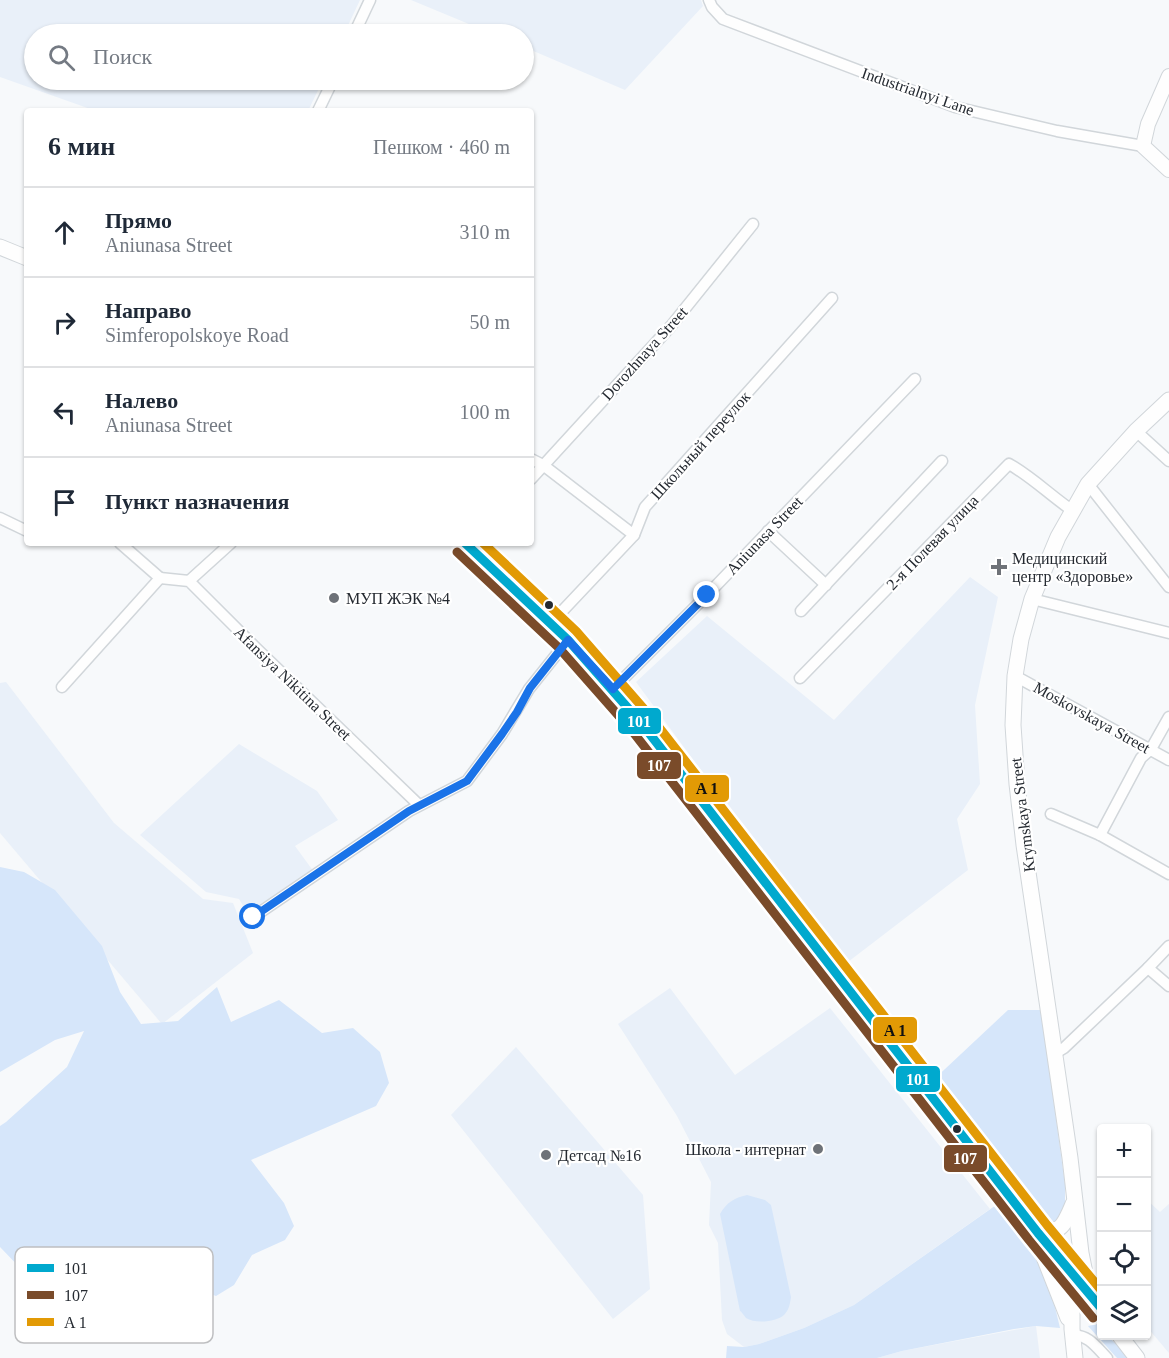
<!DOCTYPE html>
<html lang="ru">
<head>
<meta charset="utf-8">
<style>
  :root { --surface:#fff; --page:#f6f6f7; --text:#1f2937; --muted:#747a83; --line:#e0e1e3 }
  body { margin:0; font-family:"Times New Roman",serif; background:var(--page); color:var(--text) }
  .controls { position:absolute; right:18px; bottom:18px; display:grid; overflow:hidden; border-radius:6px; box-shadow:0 2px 4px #0004 }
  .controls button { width:54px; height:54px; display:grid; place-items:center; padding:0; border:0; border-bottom:2px solid var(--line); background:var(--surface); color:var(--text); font:30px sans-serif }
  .stop { position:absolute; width:18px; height:18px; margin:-14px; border:4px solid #1a73e8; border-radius:50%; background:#fff }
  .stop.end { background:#1a73e8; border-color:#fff; box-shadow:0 2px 6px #0008 }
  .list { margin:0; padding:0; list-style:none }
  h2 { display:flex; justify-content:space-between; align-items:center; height:78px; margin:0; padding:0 24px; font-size:26px }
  h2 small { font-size:20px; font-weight:400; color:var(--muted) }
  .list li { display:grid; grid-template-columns:39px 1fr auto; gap:18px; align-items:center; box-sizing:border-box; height:90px; padding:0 24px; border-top:2px solid var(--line) }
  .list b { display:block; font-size:22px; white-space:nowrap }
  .list p { margin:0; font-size:20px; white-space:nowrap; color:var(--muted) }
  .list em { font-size:20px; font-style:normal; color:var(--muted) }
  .icon { flex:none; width:33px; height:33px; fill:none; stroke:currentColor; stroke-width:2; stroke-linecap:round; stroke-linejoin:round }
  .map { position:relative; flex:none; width:1169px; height:1358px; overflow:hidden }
  .search { position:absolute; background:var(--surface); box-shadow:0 2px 4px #0004; left:24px; top:24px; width:510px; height:66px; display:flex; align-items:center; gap:15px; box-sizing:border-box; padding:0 21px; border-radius:33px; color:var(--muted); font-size:22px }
  .panel { position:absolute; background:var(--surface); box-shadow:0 2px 4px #0004; left:24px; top:108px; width:510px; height:438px; border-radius:6px }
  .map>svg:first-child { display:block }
  .built { fill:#e9f0f9 }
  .green { fill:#d6e6fa }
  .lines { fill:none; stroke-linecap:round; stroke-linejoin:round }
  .minor-casing { stroke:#d1d6da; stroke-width:13 }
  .tertiary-casing { stroke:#d1d6da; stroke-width:16 }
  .secondary-casing { stroke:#d1d6da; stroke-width:17 }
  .minor { stroke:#fefefe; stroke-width:10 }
  .tertiary { stroke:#fefefe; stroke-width:14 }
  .secondary { stroke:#fefefe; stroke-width:15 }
  .bus-1-casing { stroke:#fff; stroke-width:14 }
  .bus-2-casing { stroke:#fff; stroke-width:14 }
  .bus-3-casing { stroke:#fff; stroke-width:14 }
  .bus-1 { stroke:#00a9ce; stroke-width:9 }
  .bus-2 { stroke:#7a4b2a; stroke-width:9 }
  .bus-3 { stroke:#e29a05; stroke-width:9 }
  .route { stroke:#1a73e8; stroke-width:8 }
  .poi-dot { fill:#6e7278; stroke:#fff; stroke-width:2 }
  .bus-dot { fill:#252a31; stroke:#fff; stroke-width:2 }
  .labels { text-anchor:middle; stroke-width:4.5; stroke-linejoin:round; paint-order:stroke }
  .street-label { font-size:16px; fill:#252a31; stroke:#fff }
  .poi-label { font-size:16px; fill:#252a31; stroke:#fff; text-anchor:start }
  .key { fill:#fff; stroke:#bebfc1; stroke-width:1.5 }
  .key-label { font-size:16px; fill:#252a31 }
  .line-badge { stroke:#fff; stroke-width:2 }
  .badge-label { font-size:16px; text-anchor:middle; font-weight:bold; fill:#fff }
  .pale-badge-label { font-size:16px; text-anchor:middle; font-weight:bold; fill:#111 }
</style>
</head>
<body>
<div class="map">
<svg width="1169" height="1358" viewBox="0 0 1169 1358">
  <rect width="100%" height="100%" fill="#f7f9fb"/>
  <!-- built -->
  <g class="built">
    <path d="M0,0H360L344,34H34V80H323L308,111H96L0,77Z"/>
    <path d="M411,0H701L703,6L625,90L524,47V34H493Z"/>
    <path d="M970,577L998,597L975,705L980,784L957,819L968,870L844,965L636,682L707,616L834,720Z"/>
    <path d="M6,682L114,823L203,899L233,903L253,953L162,1024L0,833V683Z"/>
    <path d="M239,744L317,791L338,820L295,846L314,872L247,912L239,899L206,892L140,835Z"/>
    <path d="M670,988L735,1075L830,1008L990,1209L854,1305L804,1328L759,1344L744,1347L727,1334L722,1320L718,1243L709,1225L711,1182L677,1116L618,1024Z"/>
    <path d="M516,1047L643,1195L650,1289L613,1319L451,1115Z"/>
    <path d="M1147,1200L1160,1212L1169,1204V1353L1147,1327Z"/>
    <path d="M1036,1326L1040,1358H877L902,1351Z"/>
  </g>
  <!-- green -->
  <g class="green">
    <path d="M0,867L24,872L55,890L102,946L120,992L141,1024L178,1021L217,987L231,1022L279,1000L322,1033L353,1028L380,1052L389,1083L376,1106L251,1160L284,1203L294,1226L285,1240L252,1255L234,1285L216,1296L170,1279H78L54,1266L43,1264L68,1316H57L25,1273L0,1247V1126L6,1122L67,1067L84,1031L55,1040L0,1072Z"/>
    <path d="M1008,1010H1041L1065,1184V1209L1060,1219L1051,1223H1041L1030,1214L929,1084Z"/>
    <path d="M747,1195L765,1200L771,1205L791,1297C790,1304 789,1310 784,1315C776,1322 755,1324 746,1318C746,1318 741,1311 740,1311L720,1214C727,1202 734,1198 747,1195Z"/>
    <path d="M999,1203L1016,1223L1050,1286L1060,1328L1036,1326L1014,1329L902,1351L877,1358H726L727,1346L744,1347L759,1344L804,1328L854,1305Z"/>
    <path d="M1095,1321L1101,1328L1102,1336H1108L1129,1358H1117L1088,1326L1093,1325Z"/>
  </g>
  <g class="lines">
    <defs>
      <g id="minor">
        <path d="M709,0L712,7L723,19L955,107L1057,131L1143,146"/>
        <path d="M354,34L370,0"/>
        <path d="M318,111L333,80"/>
        <path d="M1136,431L1169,461"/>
        <path d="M531,459L543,465L634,535"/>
        <path d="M531,479L671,326L753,224"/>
        <path d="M1088,484L1169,587"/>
        <path d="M0,518L27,531"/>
        <path d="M768,531L826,585"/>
        <path d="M120,543L160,578"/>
        <path d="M160,578L189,581L256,648L419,805"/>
        <path d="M189,581L231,543"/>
        <path d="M1032,599L1169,633"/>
        <path d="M801,611L942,461"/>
        <path d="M551,623L634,535L645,507L832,298"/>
        <path d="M1015,676L1169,760"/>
        <path d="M800,678L1009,464C1032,477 1051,496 1073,511"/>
        <path d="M62,687L160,578"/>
        <path d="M613,689L707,595L915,379"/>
        <path d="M1051,814L1100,835L1169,874"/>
        <path d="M1100,835L1141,758L1151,749L1169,717"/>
        <path d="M253,917L409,811L467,781L502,734L529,689L568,640"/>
        <path d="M1148,968L1169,986"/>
        <path d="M1054,1054L1064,1048L1148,968L1169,946"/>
        <path d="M1073,1336C1088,1334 1097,1348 1107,1358"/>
      </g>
      <path id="tertiary" d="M1169,76L1148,124L1143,146L1169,170"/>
      <g id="secondary">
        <path d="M0,247L27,258"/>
        <path d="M465,543L568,640L642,724L1038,1233L1099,1306"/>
        <path d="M1033,1227C1060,1236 1063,1228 1073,1204"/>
        <path d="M1038,1242L1068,1318"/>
        <path d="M1072,1271V1329L1075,1358"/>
        <path d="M1093,1292L1086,1278L1081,1253L1070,1158L1024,845L1017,784L1013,725L1015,676L1021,639L1032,599L1058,537L1088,484L1136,431L1169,400"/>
        <path d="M1120,1336L1137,1358"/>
      </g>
    </defs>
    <!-- minor casing -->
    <use href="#minor" class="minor-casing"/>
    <!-- tertiary casing -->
    <use href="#tertiary" class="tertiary-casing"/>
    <!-- secondary casing -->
    <use href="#secondary" class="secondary-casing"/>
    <!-- minor -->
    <use href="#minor" class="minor"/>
    <!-- tertiary -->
    <use href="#tertiary" class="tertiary"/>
    <!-- secondary -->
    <use href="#secondary" class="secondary"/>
    <defs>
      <path id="bus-1" d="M465,543L568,640L642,724L1038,1233L1102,1309"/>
      <path id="bus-2" d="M457,552L559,648L633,732L1029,1240L1093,1318"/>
      <path id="bus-3" d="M483,543L576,631L651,717L1047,1225L1102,1291"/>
    </defs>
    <!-- bus-1 casing -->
    <use href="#bus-1" class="bus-1-casing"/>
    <!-- bus-2 casing -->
    <use href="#bus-2" class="bus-2-casing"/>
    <!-- bus-3 casing -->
    <use href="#bus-3" class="bus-3-casing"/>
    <!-- bus-1 -->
    <use href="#bus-1" class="bus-1"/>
    <!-- bus-2 -->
    <use href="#bus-2" class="bus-2"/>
    <!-- bus-3 -->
    <use href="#bus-3" class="bus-3"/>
  </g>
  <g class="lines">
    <!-- route -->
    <path class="route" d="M253,917L409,811L467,781L502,734L517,712L530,688L568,640L613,689L707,595"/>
  </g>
  <!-- markers -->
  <g class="poi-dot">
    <path d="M996 558h6v6h6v6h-6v6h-6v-6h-6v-6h6z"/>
    <circle cx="334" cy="598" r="6"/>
    <circle cx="818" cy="1149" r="6"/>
    <circle cx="546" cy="1155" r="6"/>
  </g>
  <g class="bus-dot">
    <circle cx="549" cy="605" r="5"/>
    <circle cx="957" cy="1129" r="5"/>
  </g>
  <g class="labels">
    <!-- street labels -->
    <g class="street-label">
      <text transform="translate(918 91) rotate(19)" y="6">Industrialnyi Lane</text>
      <text transform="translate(644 353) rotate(-48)" y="6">Dorozhnaya Street</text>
      <text transform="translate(700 445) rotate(-48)" y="6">Школьный переулок</text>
      <text transform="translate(764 535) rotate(-46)" y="6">Aniunasa Street</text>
      <text transform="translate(932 542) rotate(-46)" y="6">2-я Полевая улица</text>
      <text transform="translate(293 683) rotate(44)" y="6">Afansiya Nikitina Street</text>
      <text transform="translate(1092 717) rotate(29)" y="6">Moskovskaya Street</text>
      <text transform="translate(1022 815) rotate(-97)" y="6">Krymskaya Street</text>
    </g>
    <!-- poi labels -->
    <g class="poi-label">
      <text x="1012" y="564">Медицинский<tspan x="1012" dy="18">центр «Здоровье»</tspan></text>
      <text x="346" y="604">МУП ЖЭК №4</text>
      <text x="806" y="1155" text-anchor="end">Школа - интернат</text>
      <text x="558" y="1161">Детсад №16</text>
    </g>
  </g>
  <!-- legend -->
  <rect x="15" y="1247" width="198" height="96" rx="9" class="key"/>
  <rect x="27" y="1264" width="27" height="8" fill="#00a9ce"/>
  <rect x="27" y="1291" width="27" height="8" fill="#7a4b2a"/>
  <rect x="27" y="1318" width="27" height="8" fill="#e29a05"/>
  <g class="key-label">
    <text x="64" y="1274">101</text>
    <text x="64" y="1301">107</text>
    <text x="64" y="1328">A 1</text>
  </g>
  <g class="line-badge">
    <rect x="617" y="707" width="45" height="28" rx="6" fill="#00a9ce"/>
    <rect x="636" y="751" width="46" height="29" rx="6" fill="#7a4b2a"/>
    <rect x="684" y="774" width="46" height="29" rx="6" fill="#e29a05"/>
    <rect x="872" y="1016" width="46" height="28" rx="6" fill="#e29a05"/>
    <rect x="895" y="1065" width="46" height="28" rx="6" fill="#00a9ce"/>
    <rect x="943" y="1144" width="45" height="29" rx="6" fill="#7a4b2a"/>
  </g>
  <g class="badge-label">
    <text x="639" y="727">101</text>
    <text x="659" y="771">107</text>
    <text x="918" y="1085">101</text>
    <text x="965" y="1164">107</text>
  </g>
  <g class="pale-badge-label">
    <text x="707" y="794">A 1</text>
    <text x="895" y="1036">A 1</text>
  </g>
</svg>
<div class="controls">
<button>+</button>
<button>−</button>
<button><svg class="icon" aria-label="locate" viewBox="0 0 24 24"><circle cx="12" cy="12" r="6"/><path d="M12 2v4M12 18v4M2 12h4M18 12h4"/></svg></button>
<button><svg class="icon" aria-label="layers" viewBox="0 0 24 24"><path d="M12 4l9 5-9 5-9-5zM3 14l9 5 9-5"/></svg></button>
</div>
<div class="stop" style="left:253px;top:917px"></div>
<div class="stop end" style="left:707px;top:595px"></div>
<div class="search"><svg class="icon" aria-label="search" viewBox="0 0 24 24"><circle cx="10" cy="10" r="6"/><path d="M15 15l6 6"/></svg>Поиск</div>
<section class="panel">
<h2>6 мин<small>Пешком · 460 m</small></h2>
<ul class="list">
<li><svg class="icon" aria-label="ahead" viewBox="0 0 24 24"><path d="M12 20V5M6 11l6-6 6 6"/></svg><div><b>Прямо</b><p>Aniunasa Street</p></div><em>310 m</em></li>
<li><svg class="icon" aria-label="right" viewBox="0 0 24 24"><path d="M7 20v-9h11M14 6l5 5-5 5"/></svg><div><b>Направо</b><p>Simferopolskoye Road</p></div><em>50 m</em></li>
<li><svg class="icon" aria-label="left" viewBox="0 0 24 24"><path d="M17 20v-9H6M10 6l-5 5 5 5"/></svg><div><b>Налево</b><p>Aniunasa Street</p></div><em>100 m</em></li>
<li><svg class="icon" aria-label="arrive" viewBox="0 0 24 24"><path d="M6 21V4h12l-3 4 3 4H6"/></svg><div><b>Пункт назначения</b></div></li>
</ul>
</section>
</div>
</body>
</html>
